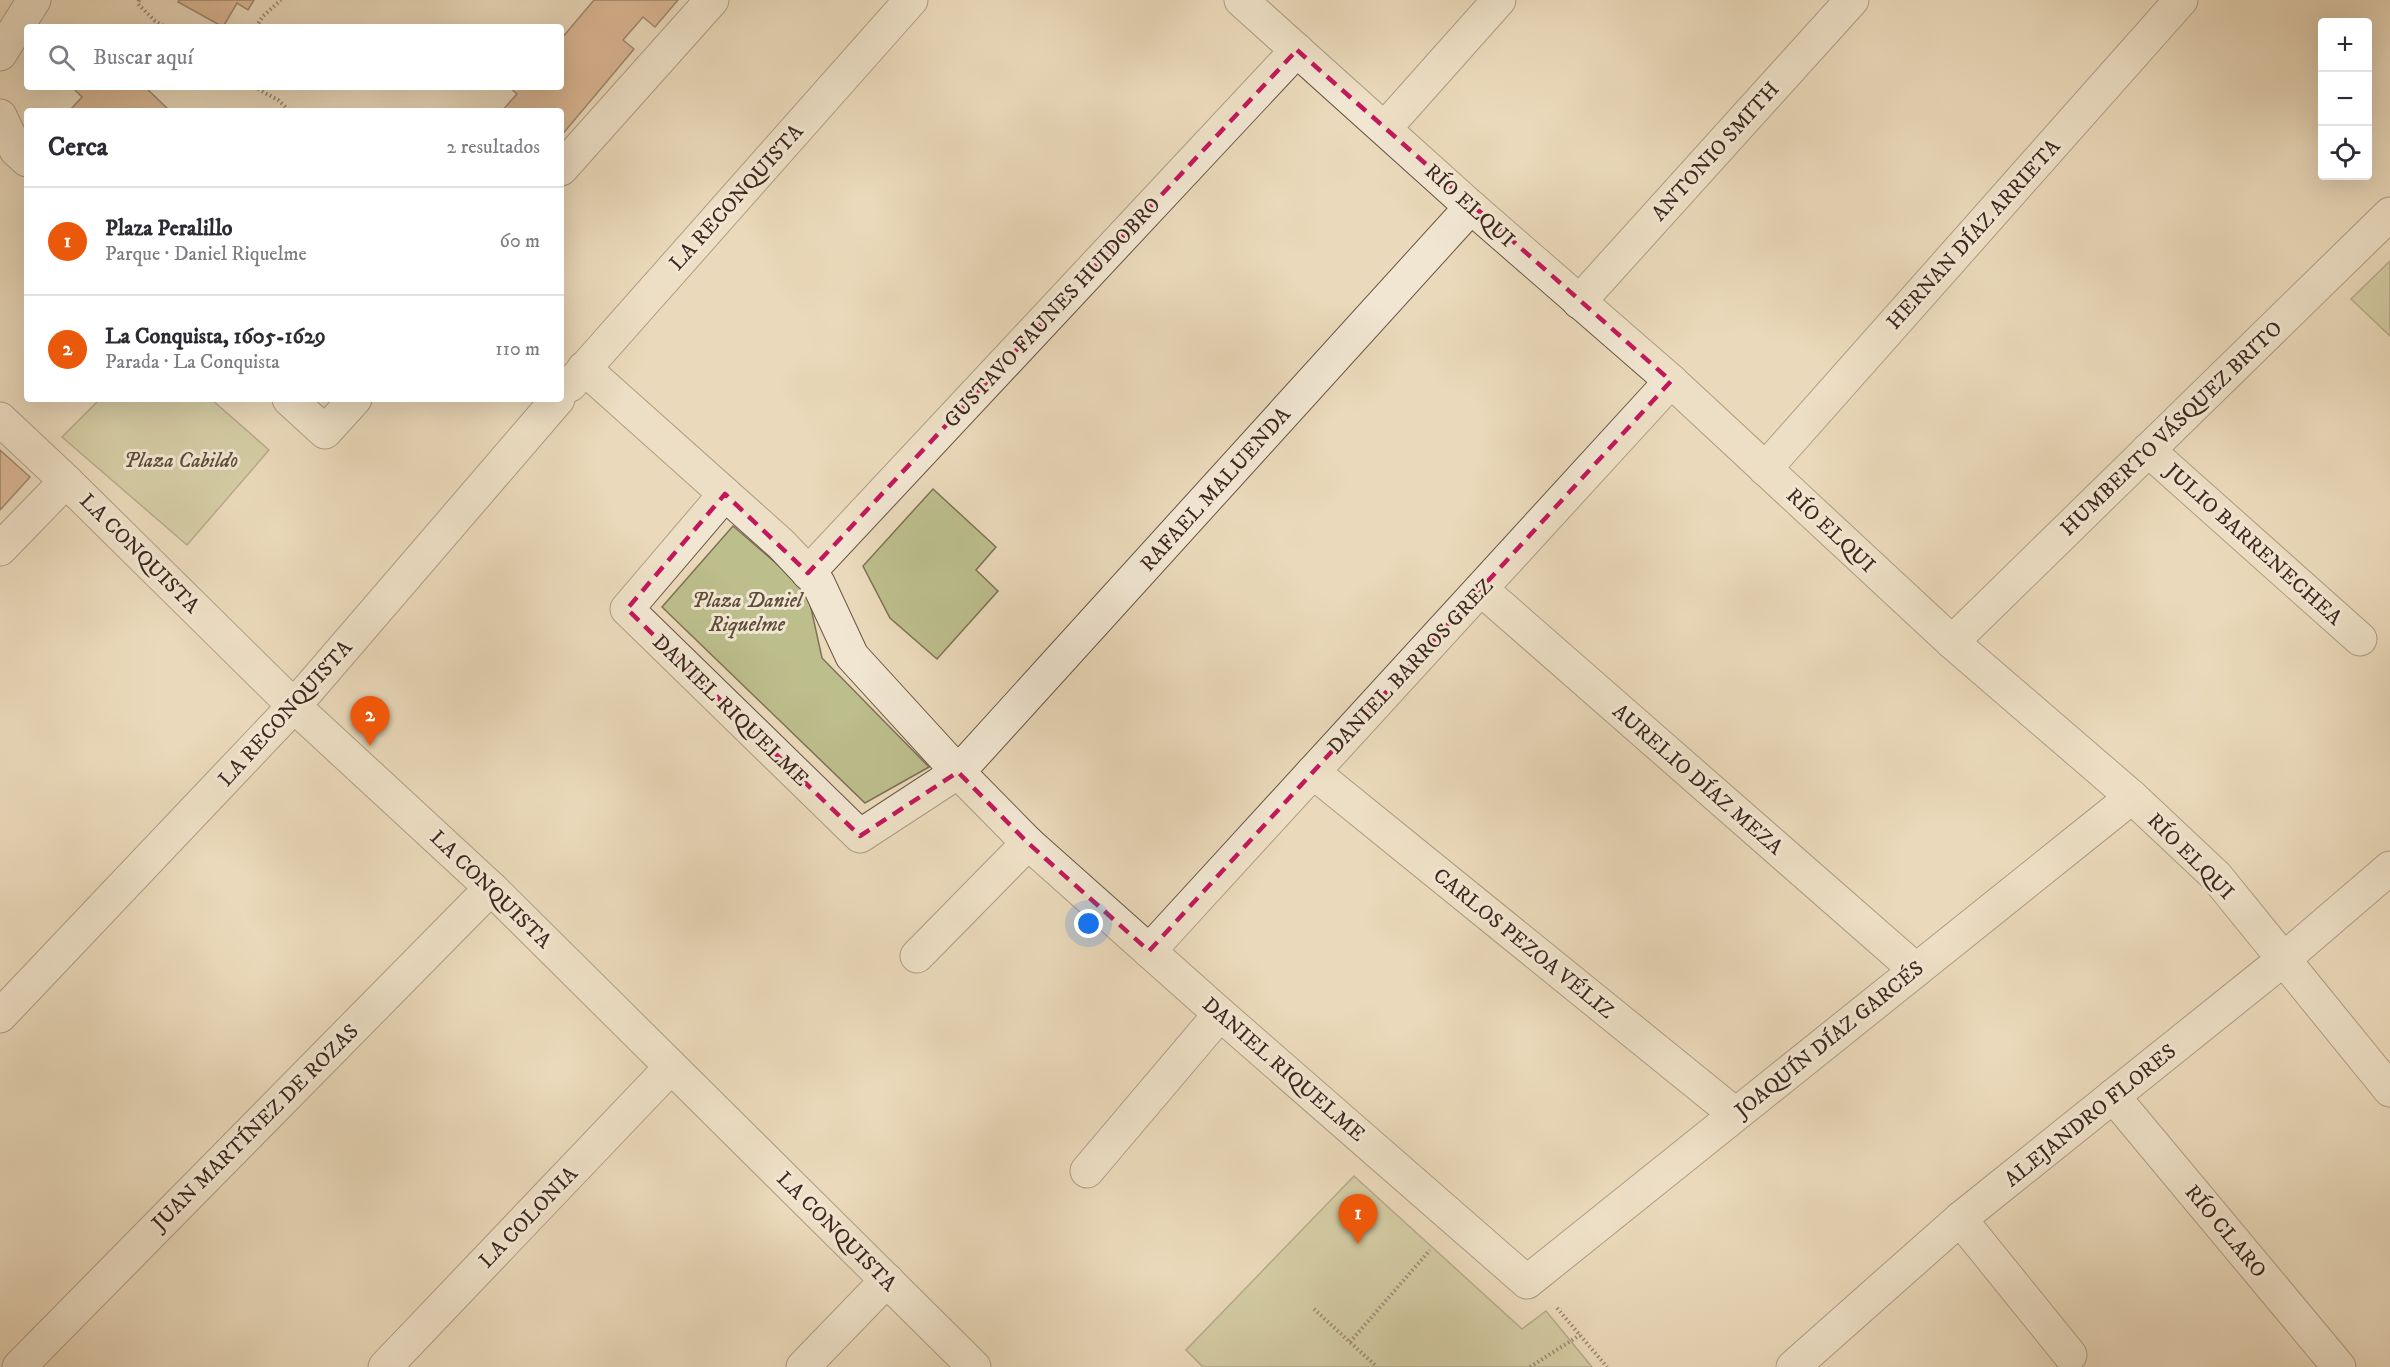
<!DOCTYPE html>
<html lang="es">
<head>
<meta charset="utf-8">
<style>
  :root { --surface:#fff; --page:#f2f2f3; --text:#2b2b33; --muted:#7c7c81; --line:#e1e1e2; --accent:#ea580c }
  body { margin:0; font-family:"IM FELL DW Pica",serif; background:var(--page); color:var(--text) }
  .controls { position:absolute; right:18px; top:18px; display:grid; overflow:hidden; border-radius:6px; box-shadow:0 6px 24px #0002 }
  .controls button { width:54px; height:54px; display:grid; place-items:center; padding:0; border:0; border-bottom:2px solid var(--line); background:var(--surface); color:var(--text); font:30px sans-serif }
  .you { position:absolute; left:1089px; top:924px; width:21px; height:21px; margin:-15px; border:4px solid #fff; border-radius:50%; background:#1a73e8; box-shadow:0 0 0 9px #1a73e833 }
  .badge { display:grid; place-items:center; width:39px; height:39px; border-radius:50%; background:var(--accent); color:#fff; font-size:20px; font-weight:700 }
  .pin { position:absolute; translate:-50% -50px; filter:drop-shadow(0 2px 3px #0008) }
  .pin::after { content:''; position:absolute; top:32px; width:21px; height:18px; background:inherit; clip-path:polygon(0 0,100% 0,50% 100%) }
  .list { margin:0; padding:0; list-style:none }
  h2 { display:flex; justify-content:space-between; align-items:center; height:78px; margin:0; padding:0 24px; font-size:26px }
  h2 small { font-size:20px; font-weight:400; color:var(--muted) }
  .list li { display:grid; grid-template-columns:39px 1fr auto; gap:18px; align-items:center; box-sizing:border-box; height:108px; padding:0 24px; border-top:2px solid var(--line) }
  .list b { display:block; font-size:22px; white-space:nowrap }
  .list p { margin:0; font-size:20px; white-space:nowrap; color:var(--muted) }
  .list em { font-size:20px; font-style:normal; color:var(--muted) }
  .icon { flex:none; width:33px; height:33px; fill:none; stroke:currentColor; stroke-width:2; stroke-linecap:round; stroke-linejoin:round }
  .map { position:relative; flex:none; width:2390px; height:1367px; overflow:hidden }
  .search { position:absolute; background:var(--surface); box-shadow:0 6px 24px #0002; left:24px; top:24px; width:540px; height:66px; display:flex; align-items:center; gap:15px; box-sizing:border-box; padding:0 21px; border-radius:6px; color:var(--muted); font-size:22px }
  .panel { position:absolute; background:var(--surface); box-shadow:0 6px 24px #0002; left:24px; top:108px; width:540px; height:294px; border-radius:6px }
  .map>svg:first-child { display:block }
  .green { fill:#bcbe8c; stroke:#7d7255; stroke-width:1.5 }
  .building { fill:#cc9068; stroke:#3e271e; stroke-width:1.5 }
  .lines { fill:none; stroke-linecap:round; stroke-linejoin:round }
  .minor-casing { stroke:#695445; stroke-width:35 }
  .path { stroke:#3e271e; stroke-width:4; stroke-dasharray:1.5 3; stroke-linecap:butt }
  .minor { stroke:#f1e6d2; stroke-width:33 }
  .marked { fill:none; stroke:#c2185b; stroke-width:4.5; stroke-dasharray:12 8; stroke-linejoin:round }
  .labels { text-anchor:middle; stroke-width:6; stroke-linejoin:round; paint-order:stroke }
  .street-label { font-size:21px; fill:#3e271e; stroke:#f1e6d2 }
  .park-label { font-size:21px; font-style:italic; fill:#5e4d3a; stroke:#f1e6d2 }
</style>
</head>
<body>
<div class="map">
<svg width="2390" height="1367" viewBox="0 0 2390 1367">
  <rect width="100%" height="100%" fill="#ead9ba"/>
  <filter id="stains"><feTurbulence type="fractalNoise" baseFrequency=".00333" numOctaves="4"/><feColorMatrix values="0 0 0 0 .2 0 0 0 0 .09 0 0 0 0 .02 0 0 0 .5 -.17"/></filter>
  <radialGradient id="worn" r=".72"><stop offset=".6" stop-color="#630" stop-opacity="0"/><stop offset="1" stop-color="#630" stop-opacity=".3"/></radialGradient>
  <!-- green -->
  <g class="green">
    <path d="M2390,261V336L2351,299Z"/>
    <path d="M100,399H211L269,450L187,545L62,437Z"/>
    <path d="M933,489L996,547L976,570L998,591L937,659L890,618L863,566Z"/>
    <path d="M733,526L807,590L822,658L929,767L865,803L662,607Z"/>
    <path d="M1354,1176L1522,1329L1546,1311L1592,1367H1203L1186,1350Z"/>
  </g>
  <!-- building -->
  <g class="building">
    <path d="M179,0H254L248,10L237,3L223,27L178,2Z"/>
    <path d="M594,0H678L655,27L643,17L623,40L634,49L561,136V111H502L517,94L509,87H561V39Z"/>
    <path d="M72,87H145L170,111H73L71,109L82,97Z"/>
    <path d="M0,450L30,477L0,510Z"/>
  </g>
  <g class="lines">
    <defs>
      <g id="minor">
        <path d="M1241,0L1471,207L1671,381L1952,642L2132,797L2216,876L2390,1090"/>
        <path d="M0,54L34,0"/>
        <path d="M0,116L16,150L27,160"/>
        <path d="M1385,128L1499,0"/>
        <path d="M561,169L712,0"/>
        <path d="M1579,302L1852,0"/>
        <path d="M584,368L781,544L818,583L852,656L958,772L1028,843L1220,1014L1527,1282L2132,797"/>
        <path d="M570,385L911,0"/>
        <path d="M289,399L325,432L355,399"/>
        <path d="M0,419L66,481L294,706L491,888L974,1367"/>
        <path d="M2148,450L2360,639"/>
        <path d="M1765,469L2181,0"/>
        <path d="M725,494L627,609L860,836L958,772L1471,207"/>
        <path d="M0,549L66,481"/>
        <path d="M808,573L1297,50"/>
        <path d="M1481,589L1916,970"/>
        <path d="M1952,642L2390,214"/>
        <path d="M1313,772L1735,1114"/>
        <path d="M1149,951L1671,381"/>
        <path d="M917,956L1028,843"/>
        <path d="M0,1016L294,706L558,399"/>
        <path d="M2113,1096L2339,1367"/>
        <path d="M1087,1171L1220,1014"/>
        <path d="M1960,1219L2070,1355"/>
        <path d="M19,1367L491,888"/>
        <path d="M385,1367L671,1067"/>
        <path d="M803,1367L887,1280"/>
        <path d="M1793,1367L1960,1219L2284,959L2390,868"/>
      </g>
    </defs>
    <!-- minor casing -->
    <use href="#minor" class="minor-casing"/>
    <!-- path -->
    <g class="path">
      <path d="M139,0L138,4L155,21L165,27"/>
      <path d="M256,27L263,16L281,0"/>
      <path d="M254,87L278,100L290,111"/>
      <path d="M1557,1308L1607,1367"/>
      <path d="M1314,1309L1377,1367"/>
      <path d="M1350,1342L1430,1250"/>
      <path d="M1530,1367L1580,1335"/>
    </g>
    <!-- minor -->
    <use href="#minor" class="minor"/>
  </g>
  <!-- marked area -->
  <path d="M0 0H2390V1367H0ZM1297,50L1671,381L1149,951L1028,843L958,772L860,836L627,609L725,494L808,573Z" fill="#ead9ba" fill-opacity=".55" fill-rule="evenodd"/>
  <path class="marked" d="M1297,50L1671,381L1149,951L1028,843L958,772L860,836L627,609L725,494L808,573Z"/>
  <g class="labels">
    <!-- street labels -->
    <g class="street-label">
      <text transform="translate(1715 151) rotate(-48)" y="7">ANTONIO SMITH</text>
      <text transform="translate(736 197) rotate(-48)" y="7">LA RECONQUISTA</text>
      <text transform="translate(1470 205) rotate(42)" y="7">RÍO ELQUI</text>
      <text transform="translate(1973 234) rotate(-48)" y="7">HERNAN DÍAZ ARRIETA</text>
      <text transform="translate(1052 312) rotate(-47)" y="7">GUSTAVO FAUNES HUIDOBRO</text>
      <text transform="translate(2171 428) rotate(-44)" y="7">HUMBERTO VÁSQUEZ BRITO</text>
      <text transform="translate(1215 489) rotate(-48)" y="7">RAFAEL MALUENDA</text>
      <text transform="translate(1831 530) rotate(43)" y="7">RÍO ELQUI</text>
      <text transform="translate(2254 544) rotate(42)" y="7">JULIO BARRENECHEA</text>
      <text transform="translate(140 553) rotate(45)" y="7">LA CONQUISTA</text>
      <text transform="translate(1410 666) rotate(-47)" y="7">DANIEL BARROS GREZ</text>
      <text transform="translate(731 710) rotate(44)" y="7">DANIEL RIQUELME</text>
      <text transform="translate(285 713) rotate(-48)" y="7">LA RECONQUISTA</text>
      <text transform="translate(1698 779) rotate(41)" y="7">AURELIO DÍAZ MEZA</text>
      <text transform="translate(2191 856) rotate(45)" y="7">RÍO ELQUI</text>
      <text transform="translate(491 889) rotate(44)" y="7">LA CONQUISTA</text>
      <text transform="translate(1524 943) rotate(39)" y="7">CARLOS PEZOA VÉLIZ</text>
      <text transform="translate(1829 1039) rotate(-39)" y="7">JOAQUÍN DÍAZ GARCÉS</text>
      <text transform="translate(1284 1069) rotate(41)" y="7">DANIEL RIQUELME</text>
      <text transform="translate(2090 1115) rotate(-39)" y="7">ALEJANDRO FLORES</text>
      <text transform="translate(255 1127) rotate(-45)" y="7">JUAN MARTÍNEZ DE ROZAS</text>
      <text transform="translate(528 1217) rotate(-46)" y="7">LA COLONIA</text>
      <text transform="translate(837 1231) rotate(45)" y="7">LA CONQUISTA</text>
      <text transform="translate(2226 1231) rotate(50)" y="7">RÍO CLARO</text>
    </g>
    <!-- park labels -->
    <g class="park-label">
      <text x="181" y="467">Plaza Cabildo</text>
      <text x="747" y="607">Plaza Daniel<tspan x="747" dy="24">Riquelme</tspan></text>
    </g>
  </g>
  <rect width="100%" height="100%" filter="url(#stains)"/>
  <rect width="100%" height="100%" fill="url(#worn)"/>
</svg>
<div class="controls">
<button>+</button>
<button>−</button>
<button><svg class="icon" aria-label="locate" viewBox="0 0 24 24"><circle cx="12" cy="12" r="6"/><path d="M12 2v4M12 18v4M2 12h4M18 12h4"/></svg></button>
</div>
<div class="you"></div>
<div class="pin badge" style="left:1358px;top:1244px">1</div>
<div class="pin badge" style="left:370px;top:746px">2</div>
<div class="search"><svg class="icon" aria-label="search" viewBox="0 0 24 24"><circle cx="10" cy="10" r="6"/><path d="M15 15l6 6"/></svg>Buscar aquí</div>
<section class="panel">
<h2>Cerca<small>2 resultados</small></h2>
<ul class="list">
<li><span class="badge">1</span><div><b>Plaza Peralillo</b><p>Parque · Daniel Riquelme</p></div><em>60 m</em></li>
<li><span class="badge">2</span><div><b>La Conquista, 1605-1629</b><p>Parada · La Conquista</p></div><em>110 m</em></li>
</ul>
</section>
</div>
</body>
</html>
